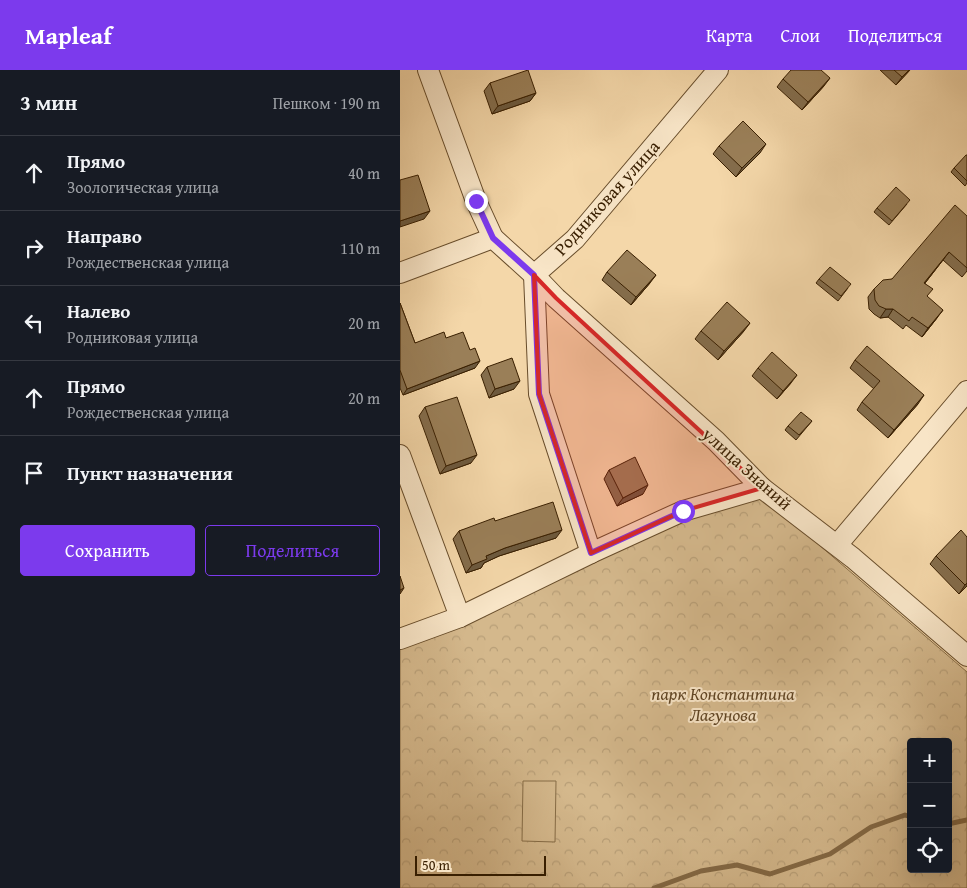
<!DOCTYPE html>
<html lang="ru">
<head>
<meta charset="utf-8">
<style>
  :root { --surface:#171b24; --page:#20242c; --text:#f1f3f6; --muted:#9ea1a6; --line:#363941; --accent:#7c3aed }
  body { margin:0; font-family:"Gentium Book Plus",serif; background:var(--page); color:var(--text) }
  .controls { position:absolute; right:15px; bottom:15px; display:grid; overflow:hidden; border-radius:5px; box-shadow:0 5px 20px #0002 }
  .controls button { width:45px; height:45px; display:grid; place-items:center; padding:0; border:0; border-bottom:1px solid var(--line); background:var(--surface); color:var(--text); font:25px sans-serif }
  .scale { position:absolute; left:15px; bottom:12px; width:131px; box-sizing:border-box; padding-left:5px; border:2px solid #391f01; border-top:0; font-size:14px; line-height:18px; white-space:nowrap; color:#391f01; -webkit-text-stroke:4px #f8e5c7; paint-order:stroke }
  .stop { position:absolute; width:15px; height:15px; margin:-11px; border:4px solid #7c3aed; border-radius:50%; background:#fff }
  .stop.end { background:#7c3aed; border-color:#fff; box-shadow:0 1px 5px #0008 }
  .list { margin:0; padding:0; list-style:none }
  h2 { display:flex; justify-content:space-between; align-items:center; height:65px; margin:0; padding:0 20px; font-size:21px }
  h2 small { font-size:16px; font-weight:400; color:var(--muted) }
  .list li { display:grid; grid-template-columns:32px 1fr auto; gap:15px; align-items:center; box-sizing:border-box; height:75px; padding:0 20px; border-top:1px solid var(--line) }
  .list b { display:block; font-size:19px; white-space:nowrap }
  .list p { margin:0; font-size:16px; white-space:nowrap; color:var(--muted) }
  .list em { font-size:16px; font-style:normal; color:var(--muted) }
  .actions { display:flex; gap:10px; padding:15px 20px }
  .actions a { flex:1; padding:11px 0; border:1px solid var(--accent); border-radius:5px; text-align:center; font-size:18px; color:var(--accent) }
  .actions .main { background:var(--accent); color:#fff }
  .icon { flex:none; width:28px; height:28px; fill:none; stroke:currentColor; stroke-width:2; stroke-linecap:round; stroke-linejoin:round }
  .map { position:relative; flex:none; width:567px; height:818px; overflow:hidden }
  header { display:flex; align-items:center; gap:30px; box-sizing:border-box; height:70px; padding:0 25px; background:var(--accent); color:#fff }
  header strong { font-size:24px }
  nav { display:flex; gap:28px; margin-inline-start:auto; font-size:18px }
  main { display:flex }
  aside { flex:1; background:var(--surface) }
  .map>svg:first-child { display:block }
  .park { fill:url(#park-crowns); stroke:#866c46; fill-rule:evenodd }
  .garden { fill:#d4b88c; stroke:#866c46 }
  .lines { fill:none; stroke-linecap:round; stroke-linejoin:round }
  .stream { stroke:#836844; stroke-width:5 }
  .minor-casing { stroke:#684d2b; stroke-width:22 }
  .minor { stroke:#f8e5c7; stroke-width:20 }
  .wall { fill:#846d4c; stroke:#391f01 }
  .shaded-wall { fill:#6c593e; stroke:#391f01 }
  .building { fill:#9a7f58; stroke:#391f01 }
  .route { stroke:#7c3aed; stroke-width:6 }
  .marked { fill:#d62828; fill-opacity:0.2; stroke:#d62828; stroke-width:4; stroke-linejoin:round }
  .labels { text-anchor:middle; stroke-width:4; stroke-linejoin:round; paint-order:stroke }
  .street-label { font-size:18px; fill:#391f01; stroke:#f8e5c7 }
  .park-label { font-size:18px; font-style:italic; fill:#604524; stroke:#f8e5c7 }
</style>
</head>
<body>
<header>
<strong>Mapleaf</strong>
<nav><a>Карта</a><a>Слои</a><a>Поделиться</a></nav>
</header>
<main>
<aside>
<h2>3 мин<small>Пешком · 190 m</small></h2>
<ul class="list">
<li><svg class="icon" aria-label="ahead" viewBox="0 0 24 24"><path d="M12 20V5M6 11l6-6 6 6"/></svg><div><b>Прямо</b><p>Зоологическая улица</p></div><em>40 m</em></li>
<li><svg class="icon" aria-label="right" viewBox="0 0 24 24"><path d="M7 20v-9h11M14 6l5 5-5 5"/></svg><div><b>Направо</b><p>Рождественская улица</p></div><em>110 m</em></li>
<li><svg class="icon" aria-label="left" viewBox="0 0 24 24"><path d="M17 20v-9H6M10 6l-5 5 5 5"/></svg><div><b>Налево</b><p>Родниковая улица</p></div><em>20 m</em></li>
<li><svg class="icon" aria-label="ahead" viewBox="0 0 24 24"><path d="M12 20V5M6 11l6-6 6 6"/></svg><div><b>Прямо</b><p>Рождественская улица</p></div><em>20 m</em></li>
<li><svg class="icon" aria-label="arrive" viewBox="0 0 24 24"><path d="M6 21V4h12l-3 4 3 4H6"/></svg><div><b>Пункт назначения</b></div></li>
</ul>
<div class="actions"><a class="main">Сохранить</a><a>Поделиться</a></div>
</aside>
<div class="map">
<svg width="567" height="818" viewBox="0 0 567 818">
  <defs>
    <pattern id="park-crowns" width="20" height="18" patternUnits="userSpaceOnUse" patternTransform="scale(1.25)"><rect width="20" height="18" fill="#d4b88c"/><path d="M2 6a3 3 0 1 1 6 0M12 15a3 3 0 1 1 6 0" fill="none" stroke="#b79e77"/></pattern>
  </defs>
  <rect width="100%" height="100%" fill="#f4d7a9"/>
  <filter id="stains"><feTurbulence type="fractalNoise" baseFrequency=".004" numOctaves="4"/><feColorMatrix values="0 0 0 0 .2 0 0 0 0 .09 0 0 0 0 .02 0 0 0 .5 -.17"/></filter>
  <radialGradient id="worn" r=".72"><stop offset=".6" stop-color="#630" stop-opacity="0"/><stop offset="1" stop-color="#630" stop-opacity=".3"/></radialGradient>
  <!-- park -->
  <path class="park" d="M361,425L567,602V818H0V578L305,440ZM511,672H548V799H511Z"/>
  <!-- garden -->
  <path class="garden" d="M123,711H156L155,772L122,771Z"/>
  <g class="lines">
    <!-- stream -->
    <g class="stream">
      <path d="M548,754L567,750"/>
      <path d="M254,818L301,801L337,795L370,804L430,784L471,757L505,745L511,747"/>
    </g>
    <defs>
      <g id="minor">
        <path d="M28,0L76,131L93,168"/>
        <path d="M0,203L93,168L134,205L156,228L316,371L362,418L453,488L567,586"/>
        <path d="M134,205L139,324L191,483"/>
        <path d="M134,205L175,169L318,0"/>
        <path d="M0,385L60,547"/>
        <path d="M437,475L567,321"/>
        <path d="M0,569L60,547L191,483L283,441L362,418"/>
      </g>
    </defs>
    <!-- minor casing -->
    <use href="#minor" class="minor-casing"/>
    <!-- minor -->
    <use href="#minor" class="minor"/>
  </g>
  <!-- wall -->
  <g class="wall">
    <path d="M480,0H510L496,15Z"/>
    <path d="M383,9L424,16L402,40L377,17Z"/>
    <path d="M90,13L136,23L130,31L92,44L84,21Z"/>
    <path d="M319,76L360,83L336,107L313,84Z"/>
    <path d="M567,85V113L565,116L551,102L554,98Z"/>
    <path d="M507,134L489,155L474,142L477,138Z"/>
    <path d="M567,146V201L562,207L543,190L525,213L527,227L537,248L522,267L506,255L503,259L488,247L480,248L474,244L469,239L468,227L474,219L492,209Z"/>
    <path d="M207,202L250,213L231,235L202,210Z"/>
    <path d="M419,209L448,218L438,231L416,213Z"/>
    <path d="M0,233L15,273L46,268L75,298L3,325L0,318Z"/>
    <path d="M301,261H344L318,290L295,269Z"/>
    <path d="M455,290L518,334L488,368L457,340L462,332L474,319L450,298Z"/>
    <path d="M87,297L114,319L89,328L81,305Z"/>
    <path d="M358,298L391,313L377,329L352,306Z"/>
    <path d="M25,337L71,393L40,404L19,346Z"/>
    <path d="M412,351L396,370L385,360L388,356Z"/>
    <path d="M209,400L243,424L217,436L204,409Z"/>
    <path d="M95,451L156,468L99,486L84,493L81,498L66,503L53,469L59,461Z"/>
    <path d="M567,467V516L559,524L530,494L536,486Z"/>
  </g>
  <!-- shaded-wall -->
  <g class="shaded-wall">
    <path d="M509,0H510L496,15L502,7Z"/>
    <path d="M430,8L424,16L402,40L408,32Z"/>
    <path d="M136,23L130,31L92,44L98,36Z"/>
    <path d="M366,74L360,83L336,107L342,98Z"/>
    <path d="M30,141L24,149L0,157V151Z"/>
    <path d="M549,182L543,190L519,221L524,213Z"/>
    <path d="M256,205L250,213L231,235L236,227Z"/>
    <path d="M486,239H493L488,247L480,248Z"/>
    <path d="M543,240L537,248L522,267L528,258Z"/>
    <path d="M350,253L344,261L318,290L324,281Z"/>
    <path d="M80,291L75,298L3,325L7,319Z"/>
    <path d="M397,305L391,313L377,329L383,321Z"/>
    <path d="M120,311L114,319L89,328L95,319Z"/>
    <path d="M524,325L518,334L488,368L494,360Z"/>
    <path d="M77,385L71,393L40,404L46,396Z"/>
    <path d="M248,415L243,424L217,436L223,428Z"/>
    <path d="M162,460L156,468L99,486L84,493L81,498L66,503L72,495L86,486L105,478Z"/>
    <path d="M567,513V516L559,524L565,515Z"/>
    <path d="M4,518L0,524V520Z"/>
  </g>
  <!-- building -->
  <g class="building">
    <path d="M128,0L136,23L98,36L90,13Z"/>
    <path d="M391,0H421L430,8L408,32L383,9Z"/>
    <path d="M494,0H509L502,7Z"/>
    <path d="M343,51L366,74L342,98L319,76Z"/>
    <path d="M566,85H567V111L554,98Z"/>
    <path d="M18,105L30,141L0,151V110Z"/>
    <path d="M496,117L510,130L492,151L477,138Z"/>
    <path d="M555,135L567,146V198L549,182L524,213L533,219L527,226L543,240L528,258L512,247L509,251L493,239H486L479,236L475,230L474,219L483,210L492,209Z"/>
    <path d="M227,180L256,205L236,227L207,202Z"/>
    <path d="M430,197L451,214L441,226L419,209Z"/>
    <path d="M327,232L350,253L324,281L301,261Z"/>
    <path d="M0,233L15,273L44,262L46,268L63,262L70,280L75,278L80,291L7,319L0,300Z"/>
    <path d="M467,276L524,325L494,360L462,332L480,311L455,290Z"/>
    <path d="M372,282L397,305L383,321L358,298Z"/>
    <path d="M112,288L120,311L95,319L87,297Z"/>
    <path d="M57,327L77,385L46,396L25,337Z"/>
    <path d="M401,342L412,351L399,365L388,356Z"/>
    <path d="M235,387L248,415L223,428L209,400Z"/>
    <path d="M153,432L162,460L105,478L86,486L87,489L72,495L59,461L94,448L95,451Z"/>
    <path d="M561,460L567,467V513L565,515L536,486Z"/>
    <path d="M0,506L4,518L0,520Z"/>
  </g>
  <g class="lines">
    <!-- route -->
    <path class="route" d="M76,131L93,168L134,205L139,324L191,483L283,441"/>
  </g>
  <!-- marked area -->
  <path class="marked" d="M134,205L156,228L362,418L283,441L191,483L139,324Z"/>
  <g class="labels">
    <!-- street labels -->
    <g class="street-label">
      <text transform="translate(207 128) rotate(-48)" y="6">Родниковая улица</text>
      <text transform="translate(347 399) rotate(42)" y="6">улица Знаний</text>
    </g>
    <!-- park labels -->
    <g class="park-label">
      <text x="323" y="630">парк Константина<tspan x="323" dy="21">Лагунова</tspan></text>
    </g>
  </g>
  <rect width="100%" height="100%" filter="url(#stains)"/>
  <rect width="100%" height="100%" fill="url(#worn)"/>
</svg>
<div class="controls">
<button>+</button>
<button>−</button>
<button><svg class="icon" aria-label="locate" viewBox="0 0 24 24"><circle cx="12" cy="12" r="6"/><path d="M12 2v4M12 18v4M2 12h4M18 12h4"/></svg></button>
</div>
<div class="scale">50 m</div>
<div class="stop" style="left:283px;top:441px"></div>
<div class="stop end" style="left:76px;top:131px"></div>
</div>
</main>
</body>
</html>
